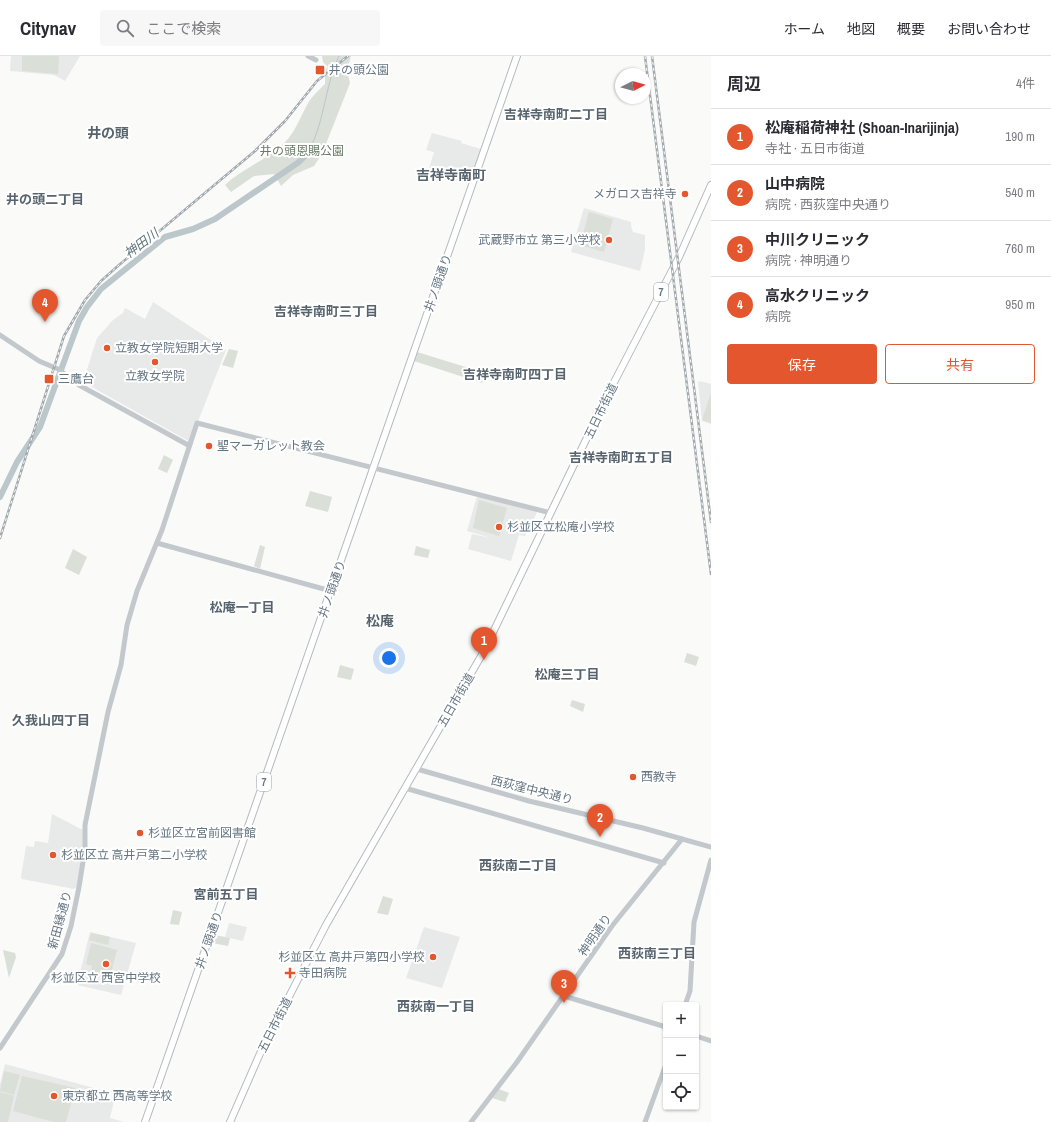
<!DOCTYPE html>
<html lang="ja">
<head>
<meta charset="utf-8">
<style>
  :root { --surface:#fff; --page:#f7f7f7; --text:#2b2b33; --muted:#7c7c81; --line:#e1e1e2; --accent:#e4572e }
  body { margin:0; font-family:"Archivo Narrow","Noto Sans JP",sans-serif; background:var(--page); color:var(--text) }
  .controls { position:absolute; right:12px; bottom:12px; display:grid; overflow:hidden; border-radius:4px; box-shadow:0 1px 3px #0004 }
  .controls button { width:36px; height:36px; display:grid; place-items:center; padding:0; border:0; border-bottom:1px solid var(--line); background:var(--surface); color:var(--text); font:20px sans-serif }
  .compass { position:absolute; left:615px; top:12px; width:36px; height:36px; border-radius:50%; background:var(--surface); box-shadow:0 1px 3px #0004; rotate:85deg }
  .you { position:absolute; left:389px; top:602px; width:14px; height:14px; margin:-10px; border:3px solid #fff; border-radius:50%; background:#1a73e8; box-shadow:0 0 0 6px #1a73e833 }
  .badge { display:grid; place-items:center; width:26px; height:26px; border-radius:50%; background:var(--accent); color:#fff; font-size:13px; font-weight:700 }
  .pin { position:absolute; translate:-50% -33px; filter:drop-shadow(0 1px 2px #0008) }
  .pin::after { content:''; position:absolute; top:21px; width:14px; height:12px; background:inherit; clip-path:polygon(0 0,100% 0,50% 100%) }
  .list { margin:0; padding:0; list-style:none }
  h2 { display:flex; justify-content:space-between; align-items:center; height:52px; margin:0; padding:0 16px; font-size:17px }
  h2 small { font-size:13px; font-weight:400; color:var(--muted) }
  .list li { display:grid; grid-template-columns:26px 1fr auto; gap:12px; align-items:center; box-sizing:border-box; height:56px; padding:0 16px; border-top:1px solid var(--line) }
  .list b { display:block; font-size:15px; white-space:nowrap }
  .list p { margin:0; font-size:13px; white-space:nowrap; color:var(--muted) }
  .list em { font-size:13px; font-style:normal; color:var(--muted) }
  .actions { display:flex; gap:8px; padding:12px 16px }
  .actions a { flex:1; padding:9px 0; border:1px solid var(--accent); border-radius:4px; text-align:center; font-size:14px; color:var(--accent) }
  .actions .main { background:var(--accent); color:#fff }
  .icon { flex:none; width:22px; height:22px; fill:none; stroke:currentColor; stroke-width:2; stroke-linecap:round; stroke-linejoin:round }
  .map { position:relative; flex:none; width:711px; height:1066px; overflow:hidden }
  header { display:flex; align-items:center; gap:24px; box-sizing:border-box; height:56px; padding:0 20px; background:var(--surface); border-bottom:1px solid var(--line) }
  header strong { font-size:19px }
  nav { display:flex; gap:22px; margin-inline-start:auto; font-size:14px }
  .search { width:280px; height:36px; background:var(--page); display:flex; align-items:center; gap:10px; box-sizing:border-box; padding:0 14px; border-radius:4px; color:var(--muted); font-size:15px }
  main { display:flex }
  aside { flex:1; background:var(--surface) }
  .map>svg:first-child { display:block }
  .built { fill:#e8e9e9 }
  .green { fill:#dadfd7 }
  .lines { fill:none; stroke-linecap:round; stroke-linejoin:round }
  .stream { stroke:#bbc7cb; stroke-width:1 }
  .river { stroke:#bbc7cb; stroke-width:6 }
  .major-casing { stroke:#b5babe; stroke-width:8 }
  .minor { stroke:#c3c8cc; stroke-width:5 }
  .major { stroke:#fff; stroke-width:6 }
  .rail-casing { stroke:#a2aab0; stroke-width:2.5 }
  .rail { stroke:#fff; stroke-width:1; stroke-dasharray:3; stroke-linecap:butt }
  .poi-dot { fill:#e4572e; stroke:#fff; stroke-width:1.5 }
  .labels { text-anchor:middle; stroke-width:4; stroke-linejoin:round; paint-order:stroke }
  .shield { fill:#fff; stroke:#939fa8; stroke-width:1 }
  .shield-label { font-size:11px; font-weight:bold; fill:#657683 }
  .poi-label { font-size:12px; fill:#657683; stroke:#fff; text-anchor:start }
  .park-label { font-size:12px; fill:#687a64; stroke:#fff }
  .street-label { font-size:12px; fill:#657683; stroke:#fff }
  .neighbourhood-label { font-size:13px; font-weight:bold; fill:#57646e; stroke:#fff }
  .water-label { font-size:13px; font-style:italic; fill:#60757c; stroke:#fff }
  .quarter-label { font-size:14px; font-weight:bold; fill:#57646e; stroke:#fff }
</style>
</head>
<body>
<header>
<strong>Citynav</strong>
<div class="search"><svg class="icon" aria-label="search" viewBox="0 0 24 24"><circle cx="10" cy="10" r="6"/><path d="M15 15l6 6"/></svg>ここで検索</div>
<nav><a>ホーム</a><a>地図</a><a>概要</a><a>お問い合わせ</a></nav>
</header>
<main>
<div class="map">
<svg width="711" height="1066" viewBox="0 0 711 1066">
  <rect width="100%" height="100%" fill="#fafaf8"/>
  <!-- built -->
  <g class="built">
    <path d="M11,0H80L65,25L54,19L10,15Z"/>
    <path d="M432,77L462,85L461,87L481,93L473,115L466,113L463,123L459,121L458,124L428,116L434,96L426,94Z"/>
    <path d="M584,152L631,166V170L633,176L645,179V194L640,215L571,196Z"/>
    <path d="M153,246L226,294L190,386L83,326L97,282L113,264L123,257L125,252L145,263Z"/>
    <path d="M700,325L711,328V368L702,365L698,326Z"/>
    <path d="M477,440L537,456L532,467L541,470L539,473L530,470L525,480L519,479L511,505L468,493L472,478L491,482L467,475Z"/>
    <path d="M52,758L83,774V792L77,831L74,833L22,823L21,821L26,790L34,791L35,785L48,787Z"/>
    <path d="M229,867L247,871L243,885L225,881Z"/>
    <path d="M424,871L460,881L442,932L406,922Z"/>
    <path d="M90,876L136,887L121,939L77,929Z"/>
    <path d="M5,1008L109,1036L107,1044L114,1045L110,1062L124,1066H0V1028Z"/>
  </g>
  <!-- green -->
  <g class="green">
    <path d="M22,0H59L58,18L22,15Z"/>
    <path d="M322,0H351L347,14L350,27L322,98L314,110L293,119L281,130L274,118L254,120L231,136L225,129C242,113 264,105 281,90C294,79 299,64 307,49C311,41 319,34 325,28V14L328,11L323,6Z"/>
    <path d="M589,156L613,163L604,196L580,189Z"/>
    <path d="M229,293L238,295L233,312L222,309Z"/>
    <path d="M417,296L485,317L482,327L414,305Z"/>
    <path d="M711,337V367L702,364Z"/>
    <path d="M164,399L173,404L167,417L158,413Z"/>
    <path d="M310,435L332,441L328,456L305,450Z"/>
    <path d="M479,444L507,452L499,480L473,472Z"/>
    <path d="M260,489L265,491L260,513L254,510Z"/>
    <path d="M416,490L430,494L428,502L414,499Z"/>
    <path d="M73,493L87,501L79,519L65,512Z"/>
    <path d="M687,597L699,601L696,610L684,606Z"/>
    <path d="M340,609L354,613L351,624L337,621Z"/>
    <path d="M572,644L585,648L583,656L570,650Z"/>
    <path d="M383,840L393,843L388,859L377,857Z"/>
    <path d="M173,854L182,856L179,869L170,868Z"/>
    <path d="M91,877L110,881L108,889L89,884Z"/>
    <path d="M215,879L230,882L228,890L212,887Z"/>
    <path d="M91,887L117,894L110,921L91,916L92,910L86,908Z"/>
    <path d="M3,894L15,897L16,901L9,922Z"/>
    <path d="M4,1015L20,1019L14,1039L0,1035Z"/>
    <path d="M22,1020L75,1032L66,1066H54L13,1055Z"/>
    <path d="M499,1033L509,1037L505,1046L492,1042Z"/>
    <path d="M0,1036L14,1040L8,1066H0Z"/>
  </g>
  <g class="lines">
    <!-- stream -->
    <path class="stream" d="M306,99C325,70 324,31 339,0"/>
    <!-- river -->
    <path class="river" d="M0,441L17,406L40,371L79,265L87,251L101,233L165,181L193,173L215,163L299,106L306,99"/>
    <defs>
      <g id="major">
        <path d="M145,1066L517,0"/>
        <path d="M230,1066L262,993L326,869L484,595L609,336L679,201L711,129"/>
      </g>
    </defs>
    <!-- major casing -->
    <use href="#major" class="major-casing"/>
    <!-- minor -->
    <g class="minor">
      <path d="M308,0L316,4"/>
      <path d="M0,279L39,305L58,313L79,329L188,389L190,387"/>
      <path d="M157,487L331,535"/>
      <path d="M417,713L529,745L643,772L711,791"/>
      <path d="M405,732L664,807"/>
      <path d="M564,940L666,971"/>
      <path d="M685,949L690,935L694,866L711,804"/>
      <path d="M696,980L711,985"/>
      <path d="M0,992L62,898L71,870L79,831L85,793V769L108,656L121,609L127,569L137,535L162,474L197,367L551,457"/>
      <path d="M471,1066L517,1006L612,870L682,783"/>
      <path d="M645,1066L666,1008"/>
    </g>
    <!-- major -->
    <use href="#major" class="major"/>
    <defs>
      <g id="rail">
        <path d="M645,0L711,518"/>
        <path d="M652,0L711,466"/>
        <path d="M0,482L64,280L85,244L101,225L119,209L255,95L285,65L317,25L348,0"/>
      </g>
    </defs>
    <!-- rail casing -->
    <use href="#rail" class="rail-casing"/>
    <!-- rail -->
    <use href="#rail" class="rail"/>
  </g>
  <!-- markers -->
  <g class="poi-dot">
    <rect x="315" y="9" width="10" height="10" rx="2"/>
    <circle cx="685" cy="138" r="4"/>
    <circle cx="609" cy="184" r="4"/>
    <circle cx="107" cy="292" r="4"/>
    <circle cx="155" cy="306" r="4"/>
    <rect x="44" y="318" width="10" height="10" rx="2"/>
    <circle cx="209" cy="390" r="4"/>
    <circle cx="499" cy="471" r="4"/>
    <circle cx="633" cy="721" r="4"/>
    <circle cx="140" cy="777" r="4"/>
    <circle cx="53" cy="799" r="4"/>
    <circle cx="433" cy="901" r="4"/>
    <circle cx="106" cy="908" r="4"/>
    <path d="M288 911h4v4h4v4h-4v4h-4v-4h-4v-4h4z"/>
    <circle cx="54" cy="1040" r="4"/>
  </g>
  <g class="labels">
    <!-- shield labels -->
    <g class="shield">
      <rect x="654" y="227" width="14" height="18" rx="3"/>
      <rect x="257" y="717" width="14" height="18" rx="3"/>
    </g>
    <g class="shield-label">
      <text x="661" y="240">7</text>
      <text x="264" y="730">7</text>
    </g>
    <!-- poi labels -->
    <g class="poi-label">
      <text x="329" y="18">井の頭公園</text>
      <text x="677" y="142" text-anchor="end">メガロス吉祥寺</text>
      <text x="601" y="188" text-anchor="end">武蔵野市立 第三小学校</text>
      <text x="115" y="296">立教女学院短期大学</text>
      <text x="155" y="324" text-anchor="middle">立教女学院</text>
      <text x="58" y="327">三鷹台</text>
      <text x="217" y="394">聖マーガレット教会</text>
      <text x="507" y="475">杉並区立松庵小学校</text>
      <text x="641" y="725">西教寺</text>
      <text x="148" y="781">杉並区立宮前図書館</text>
      <text x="61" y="803">杉並区立 高井戸第二小学校</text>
      <text x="425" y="905" text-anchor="end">杉並区立 高井戸第四小学校</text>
      <text x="299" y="921">寺田病院</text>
      <text x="106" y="926" text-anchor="middle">杉並区立 西宮中学校</text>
      <text x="62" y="1044">東京都立 西高等学校</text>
    </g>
    <!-- park labels -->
    <g class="park-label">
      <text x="302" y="99">井の頭恩賜公園</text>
    </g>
    <!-- street labels -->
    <g class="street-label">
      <text transform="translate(438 227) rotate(-71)" y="4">井ノ頭通り</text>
      <text transform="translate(601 355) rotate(-64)" y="4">五日市街道</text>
      <text transform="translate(332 533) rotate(-71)" y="4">井ノ頭通り</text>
      <text transform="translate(456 644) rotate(-60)" y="4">五日市街道</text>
      <text transform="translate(532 734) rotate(14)" y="4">西荻窪中央通り</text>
      <text transform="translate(60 864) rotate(-75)" y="4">新田縁通り</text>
      <text transform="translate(595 879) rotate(-55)" y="4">神明通り</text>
      <text transform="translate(209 884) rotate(-71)" y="4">井ノ頭通り</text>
      <text transform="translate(275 969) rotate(-63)" y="4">五日市街道</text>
    </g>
    <!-- neighbourhood labels -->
    <g class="neighbourhood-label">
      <text x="556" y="63">吉祥寺南町二丁目</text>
      <text x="45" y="148">井の頭二丁目</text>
      <text x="326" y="260">吉祥寺南町三丁目</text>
      <text x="515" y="323">吉祥寺南町四丁目</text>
      <text x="621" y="406">吉祥寺南町五丁目</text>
      <text x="242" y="556">松庵一丁目</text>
      <text x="567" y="623">松庵三丁目</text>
      <text x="51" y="669">久我山四丁目</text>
      <text x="518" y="814">西荻南二丁目</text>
      <text x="226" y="843">宮前五丁目</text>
      <text x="657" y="902">西荻南三丁目</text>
      <text x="436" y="955">西荻南一丁目</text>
    </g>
    <!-- water labels -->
    <g class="water-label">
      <text transform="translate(141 187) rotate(-37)" y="5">神田川</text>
    </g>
    <!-- quarter labels -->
    <g class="quarter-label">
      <text x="108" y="82">井の頭</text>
      <text x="451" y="124">吉祥寺南町</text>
      <text x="380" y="570">松庵</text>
    </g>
  </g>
</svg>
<div class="controls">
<button>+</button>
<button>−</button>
<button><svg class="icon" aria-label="locate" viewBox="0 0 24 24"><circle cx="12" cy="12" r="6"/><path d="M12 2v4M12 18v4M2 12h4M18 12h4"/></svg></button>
</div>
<svg class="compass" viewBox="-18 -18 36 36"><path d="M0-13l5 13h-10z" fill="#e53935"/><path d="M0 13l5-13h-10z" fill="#7c7c81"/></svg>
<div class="you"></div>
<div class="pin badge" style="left:484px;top:604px">1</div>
<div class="pin badge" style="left:600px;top:781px">2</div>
<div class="pin badge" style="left:564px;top:947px">3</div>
<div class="pin badge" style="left:45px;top:266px">4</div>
</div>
<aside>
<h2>周辺<small>4件</small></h2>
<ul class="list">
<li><span class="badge">1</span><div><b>松庵稲荷神社 (Shoan-Inarijinja)</b><p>寺社 · 五日市街道</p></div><em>190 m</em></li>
<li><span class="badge">2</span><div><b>山中病院</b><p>病院 · 西荻窪中央通り</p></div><em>540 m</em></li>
<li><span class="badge">3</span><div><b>中川クリニック</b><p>病院 · 神明通り</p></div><em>760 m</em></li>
<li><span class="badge">4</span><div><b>高水クリニック</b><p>病院</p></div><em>950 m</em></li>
</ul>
<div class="actions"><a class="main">保存</a><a>共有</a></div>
</aside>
</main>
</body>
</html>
